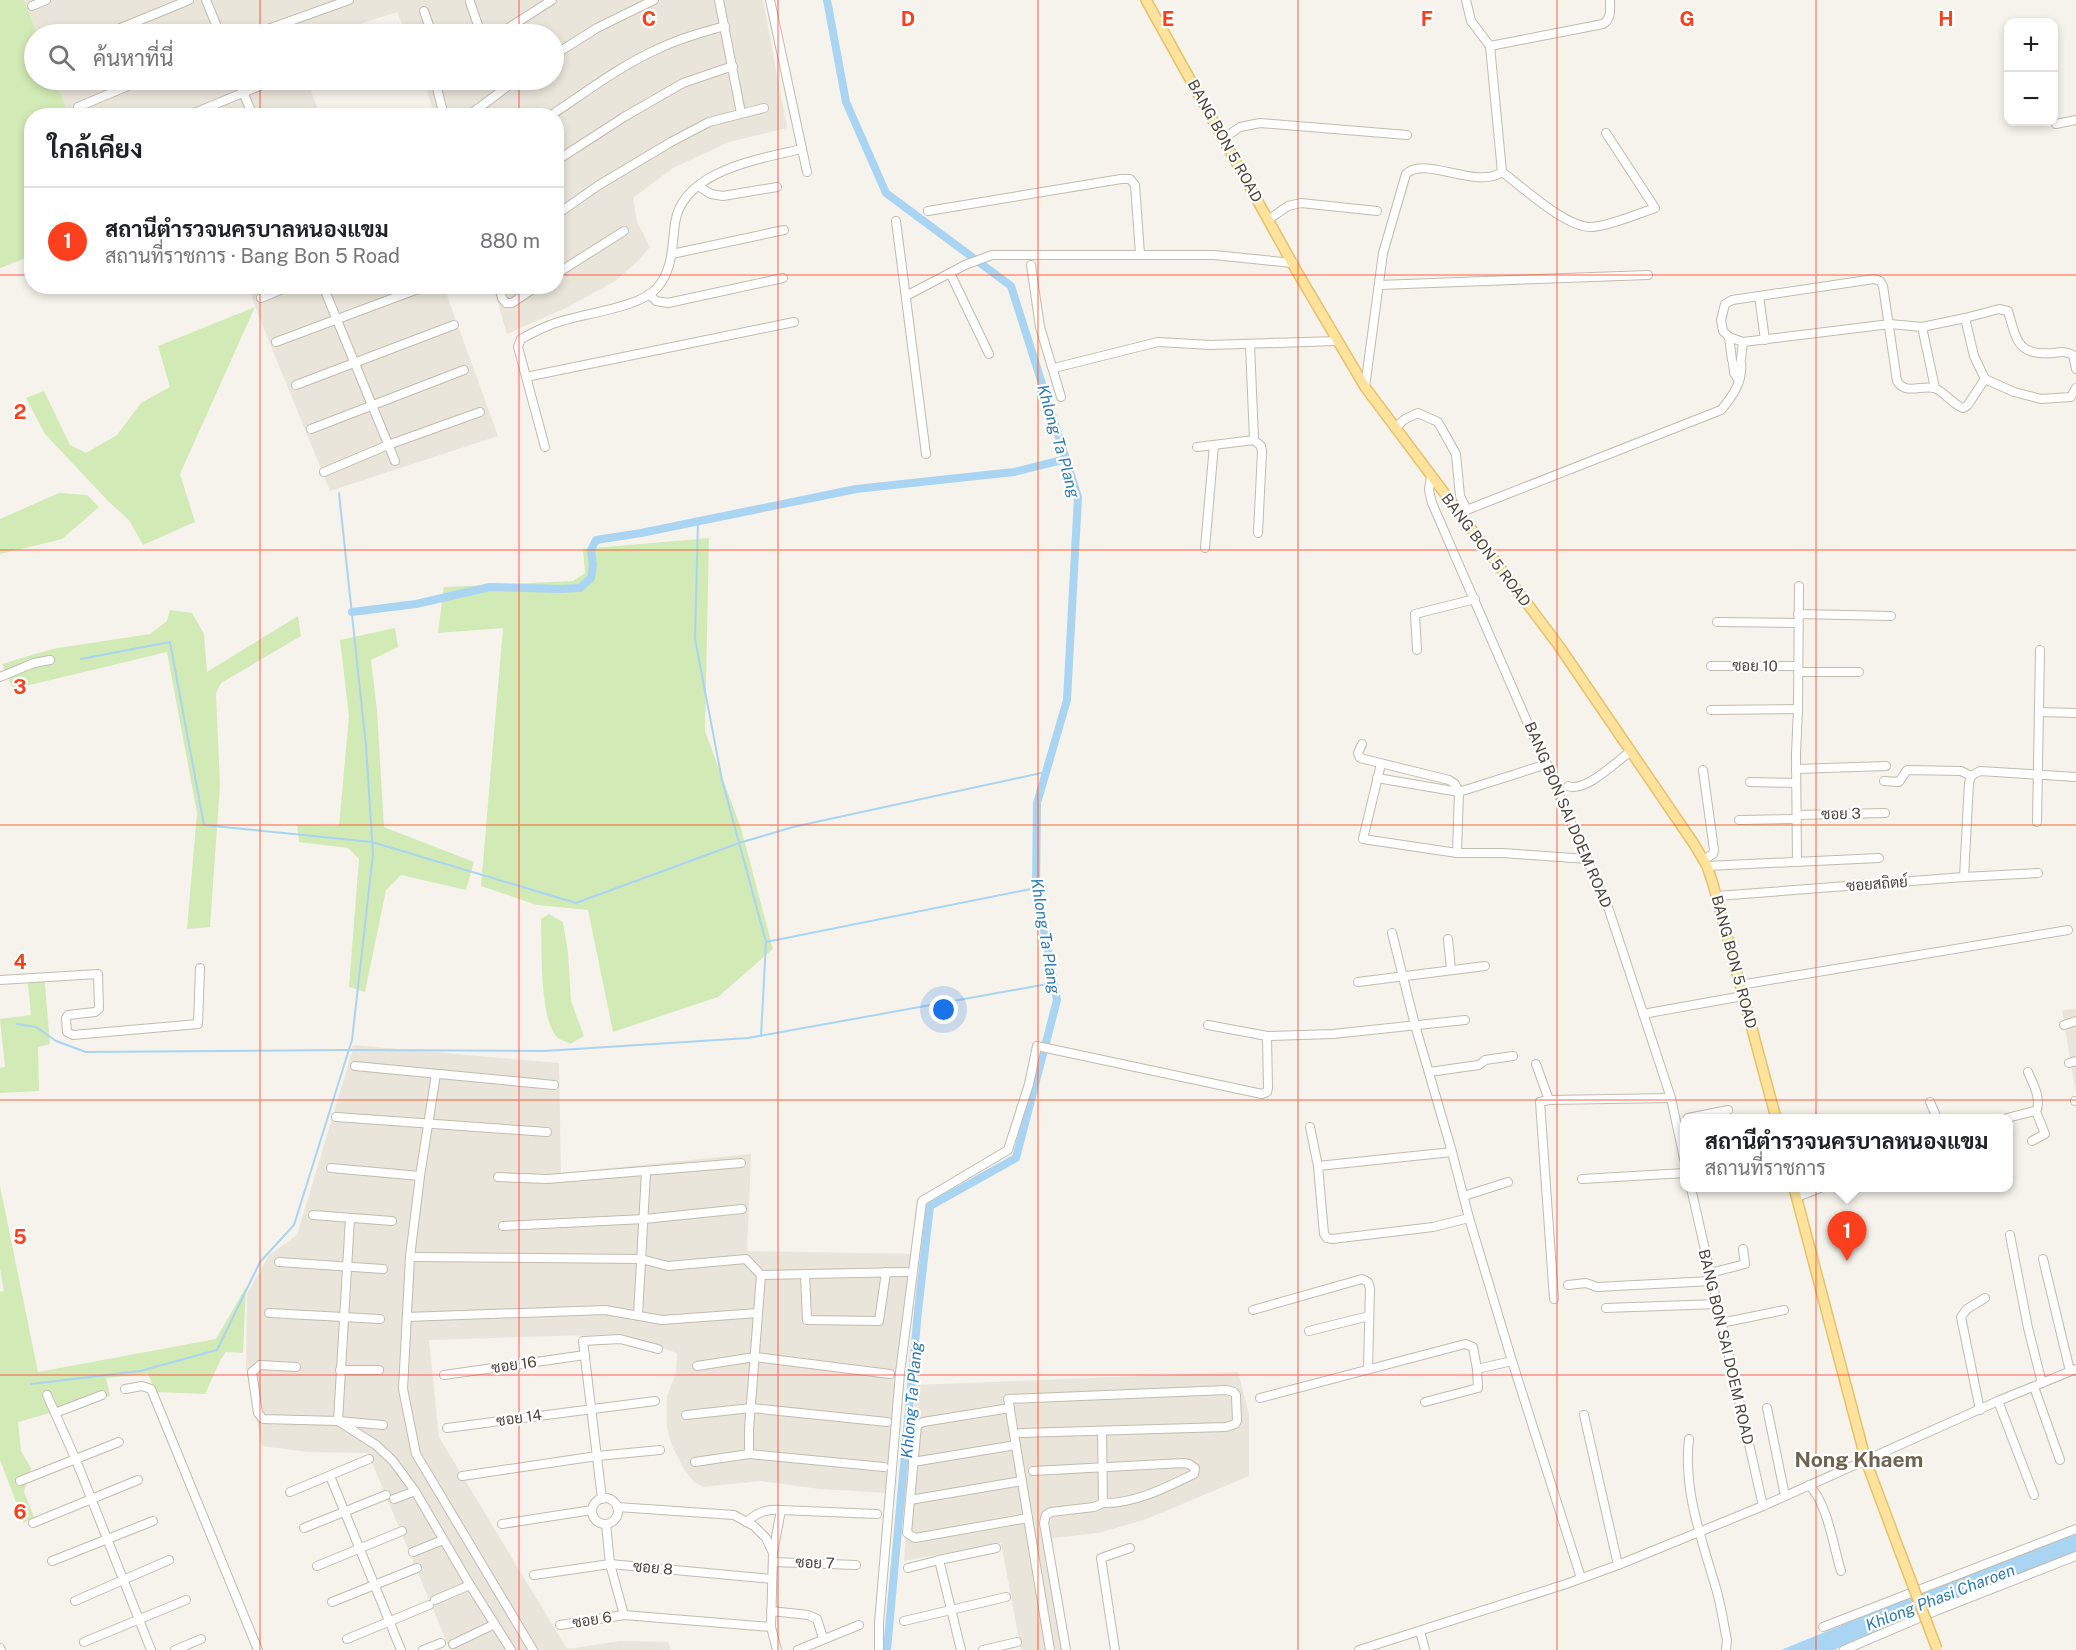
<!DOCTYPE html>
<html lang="th">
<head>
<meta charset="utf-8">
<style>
  :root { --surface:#fff; --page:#f6f6f6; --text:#202124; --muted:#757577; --line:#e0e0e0; --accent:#fc3f1d }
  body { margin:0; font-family:"Public Sans",Sarabun,sans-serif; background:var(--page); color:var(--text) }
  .controls { position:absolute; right:18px; top:18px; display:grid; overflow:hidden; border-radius:12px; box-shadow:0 3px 9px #0003 }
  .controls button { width:54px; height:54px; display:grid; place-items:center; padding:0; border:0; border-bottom:2px solid var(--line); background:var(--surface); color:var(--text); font:30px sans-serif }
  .you { position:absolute; left:944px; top:1010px; width:21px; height:21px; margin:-15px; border:4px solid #fff; border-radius:50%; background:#1a73e8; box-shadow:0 0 0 9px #1a73e833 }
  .badge { display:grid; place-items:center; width:39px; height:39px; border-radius:50%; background:var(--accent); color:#fff; font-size:20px; font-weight:700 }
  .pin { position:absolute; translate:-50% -50px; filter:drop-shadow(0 2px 3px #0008) }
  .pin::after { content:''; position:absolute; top:32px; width:21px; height:18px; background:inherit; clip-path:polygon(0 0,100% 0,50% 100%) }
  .popup { position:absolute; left:1680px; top:1114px; width:333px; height:78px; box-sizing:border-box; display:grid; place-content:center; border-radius:12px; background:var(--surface); filter:drop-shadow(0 2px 4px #0005); font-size:20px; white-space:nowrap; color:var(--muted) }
  .popup b { font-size:22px; color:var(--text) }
  .popup::after { content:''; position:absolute; left:50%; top:100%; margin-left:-12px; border:12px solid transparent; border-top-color:var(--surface) }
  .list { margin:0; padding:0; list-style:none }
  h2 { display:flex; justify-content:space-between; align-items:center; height:78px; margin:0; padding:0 24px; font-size:26px }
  h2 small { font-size:20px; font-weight:400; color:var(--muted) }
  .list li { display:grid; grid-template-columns:39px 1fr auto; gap:18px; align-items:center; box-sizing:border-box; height:108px; padding:0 24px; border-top:2px solid var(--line) }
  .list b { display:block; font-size:22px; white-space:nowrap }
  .list p { margin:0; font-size:20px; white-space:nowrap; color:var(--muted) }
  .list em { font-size:20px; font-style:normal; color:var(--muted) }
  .icon { flex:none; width:33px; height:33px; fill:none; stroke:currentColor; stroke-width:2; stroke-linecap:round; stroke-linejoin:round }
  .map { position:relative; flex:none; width:2076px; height:1650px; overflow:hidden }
  .search { position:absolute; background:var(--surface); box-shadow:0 3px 9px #0003; left:24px; top:24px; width:540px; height:66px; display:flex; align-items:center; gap:15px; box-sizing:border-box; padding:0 21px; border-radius:33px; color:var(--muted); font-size:22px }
  .panel { position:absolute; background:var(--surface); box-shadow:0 3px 9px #0003; left:24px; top:108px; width:540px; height:186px; border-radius:24px }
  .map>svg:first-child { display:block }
  .residential { fill:#eae5da }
  .green { fill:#d2eab5 }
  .water { fill:#a9d4f2 }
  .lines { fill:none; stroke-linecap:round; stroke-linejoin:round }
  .stream { stroke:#a9d4f2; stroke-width:2 }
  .canal { stroke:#a9d4f2; stroke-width:8 }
  .minor-casing { stroke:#c2bbae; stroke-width:10 }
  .major-casing { stroke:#e6c16a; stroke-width:12 }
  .minor { stroke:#fff; stroke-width:8 }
  .major { stroke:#ffe39c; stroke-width:9 }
  .major-bridge-casing { stroke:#e6c16a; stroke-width:12; stroke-linecap:butt }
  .major-bridge { stroke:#ffe39c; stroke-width:9 }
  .grid { fill:none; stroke:#fc3f1d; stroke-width:1.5; stroke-opacity:0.55 }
  .labels { text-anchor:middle; stroke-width:4.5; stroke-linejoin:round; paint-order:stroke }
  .street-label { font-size:15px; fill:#4b4439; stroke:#fff }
  .water-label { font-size:16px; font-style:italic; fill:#2e7ab2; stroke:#fff }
  .district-label { font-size:21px; font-weight:bold; fill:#6e6250; stroke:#fff }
  .grid-label { font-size:20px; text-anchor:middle; font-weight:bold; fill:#fc3f1d; stroke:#fff; stroke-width:4.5; stroke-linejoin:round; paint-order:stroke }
</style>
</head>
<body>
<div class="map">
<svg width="2076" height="1650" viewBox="0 0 2076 1650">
  <rect width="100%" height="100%" fill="#f6f3ec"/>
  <!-- residential -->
  <g class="residential">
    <path d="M24,0H763L787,128L729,142L673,168L633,198L637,222L650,247L637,262L615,281L566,308L507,334L493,287L556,286V116L435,115L423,80H554V34H406L397,12L329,34H37Z"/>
    <path d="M55,80H307L320,115H69Z"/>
    <path d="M381,286L383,291L396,287H444L498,436L330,491L255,307L249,287Z"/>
    <path d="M2076,1009V1094L2062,1010Z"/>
    <path d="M354,1045L559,1063L561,1173L751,1154L747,1251L915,1254L887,1493L820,1489L760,1481L703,1487L694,1482L684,1469L672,1446L667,1428V1397L676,1372L677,1353L621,1334L429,1340L439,1437L567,1649L620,1641L668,1642L671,1650H450L368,1453L309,1452L262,1446L246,1369L247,1294L269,1255L297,1235Z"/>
    <path d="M1238,1372L1249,1414V1476L1144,1520L1098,1533L1045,1539L1065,1650H1021L1001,1543L904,1561L916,1385Z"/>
  </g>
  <!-- green -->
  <g class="green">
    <path d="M0,0H24L37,34H34V80H55L69,115L32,116L31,256L0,268Z"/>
    <path d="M255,307L180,474L195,522L143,545L129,520L109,502L45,434L26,398L44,391L70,445L86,453L117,435L141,403L170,387L158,346Z"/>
    <path d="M59,493L87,495L99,507L62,539L0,554V519Z"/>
    <path d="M709,538L705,731L741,828L773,949L718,997L613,1032L588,910L537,905L481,886L503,628L438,633L444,587L573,581L585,573L583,549Z"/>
    <path d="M170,610L192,613L204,634L207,672L298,616L301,636L221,683L216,693L220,785L210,927L187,929L197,813L167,652L13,689L2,664L52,649L150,634L167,621Z"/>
    <path d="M395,628L398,647L371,660L377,711L384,827L474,862L466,890L401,875L386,890L365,992L349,987L359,859L348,848L299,842L297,825L339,826L349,716L340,640Z"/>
    <path d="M549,914L563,922L568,953L571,1001L584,1036L570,1044C567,1042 561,1040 558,1038C539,1022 542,944 541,919Z"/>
    <path d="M44,973L50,1044L38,1047L39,1091L0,1093V1068L5,1067L0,1019L31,1015L27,974Z"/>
    <path d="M0,1186L38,1372L216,1339L246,1287L243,1353L226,1352L220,1361L205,1394L156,1392L148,1374L106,1378L110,1396L18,1422L21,1451L31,1468L24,1492L34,1517L24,1523L0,1460V1292L4,1291L0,1269Z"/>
  </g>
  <!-- water -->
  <path class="water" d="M2076,1534V1554L1834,1650H1781L1911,1597Z"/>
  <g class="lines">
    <!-- stream -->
    <g class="stream">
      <path d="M698,521L695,639L722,780L766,942L761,1036"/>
      <path d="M81,659L170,642L204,825L372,842L576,903L739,843L793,827L1046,772"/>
      <path d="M766,942L1036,888"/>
      <path d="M17,1024L36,1027L56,1041L86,1052L349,1050L544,1051L748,1038L1053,983"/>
      <path d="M31,1384L140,1371L217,1350L260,1262L294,1225L352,1040L373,854L366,746L339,493"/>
    </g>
    <!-- canal -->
    <g class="canal">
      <path d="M827,0L846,102L886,193L1011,286L1078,497L1067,700L1037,803L1036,888L1057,1000L1016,1158L930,1206L918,1311L887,1650"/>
      <path d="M352,612L416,604L490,587L560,589L580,588L591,578L593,565L591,550L596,540L641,533L856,489L1014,472L1066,459"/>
    </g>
    <defs>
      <g id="minor">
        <path d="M206,0L220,34"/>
        <path d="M719,0L741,113"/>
        <path d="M770,0L807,172"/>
        <path d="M1466,0L1471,21L1490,46L1502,172"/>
        <path d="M470,2L481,34"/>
        <path d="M32,6L46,0"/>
        <path d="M424,11L432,34"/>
        <path d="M106,34L189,0"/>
        <path d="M254,34L349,0"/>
        <path d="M499,34L552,0"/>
        <path d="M1490,46L1603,24C1612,18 1610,10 1610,0"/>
        <path d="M554,55L597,28L654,0"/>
        <path d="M238,80L253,116"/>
        <path d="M435,80L444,116"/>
        <path d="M78,107L142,80"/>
        <path d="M187,116L274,80"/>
        <path d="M468,116L516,80"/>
        <path d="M550,116C586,92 621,65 660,48C681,38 703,32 725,26"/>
        <path d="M2056,124L2076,120"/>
        <path d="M1224,138L1240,127L1260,123L1407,135"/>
        <path d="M556,161L624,117L683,83L733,66"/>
        <path d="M1502,172C1524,188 1566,228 1592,227C1610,226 1637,214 1655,208L1606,133"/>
        <path d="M698,186L711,194L723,196L777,187"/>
        <path d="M928,211L1121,179H1130L1135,185L1140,254"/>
        <path d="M556,215L599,185L671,142L709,122L764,108"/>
        <path d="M1268,220L1288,206L1301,203L1377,211"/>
        <path d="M896,221L926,454"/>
        <path d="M672,254L784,230"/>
        <path d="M1031,265L1040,327L1061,397"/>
        <path d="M950,273L989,354"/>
        <path d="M556,274L624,231"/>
        <path d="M1379,285L1648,275"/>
        <path d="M323,286L395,461"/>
        <path d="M499,286L502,298L506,303H512L537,286"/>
        <path d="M649,294L656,301L668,303L783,278"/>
        <path d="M906,296L965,265L992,255H1214L1293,263"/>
        <path d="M1759,296L1732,300L1725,304L1721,320L1723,331L1729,337L1743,342L1890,324L1922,327L1965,318L1974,356L1985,379L2014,392L2041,399L2071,397L2076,388"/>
        <path d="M261,298L290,286"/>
        <path d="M1965,318L1999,309L2008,311C2017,342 2018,356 2054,353C2061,352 2066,351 2073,355L2076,369"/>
        <path d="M1922,327L1935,388"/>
        <path d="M1729,337L1732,360"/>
        <path d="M1765,340L1759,296L1874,279L1880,281L1883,286L1897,381C1905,395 1921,385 1934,388C1944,391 1952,404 1963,408L1967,406L1985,379"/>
        <path d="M276,342L426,286"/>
        <path d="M1250,344L1254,440L1261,446L1262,451L1258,533"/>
        <path d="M1741,359L1743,342"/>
        <path d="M1733,363L1734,373L1739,381"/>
        <path d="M1054,368L1158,342L1211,345L1337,341"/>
        <path d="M526,377L794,322"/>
        <path d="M296,385L454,325"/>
        <path d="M1365,387L1383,253L1406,174C1424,155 1477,190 1502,172"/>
        <path d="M1395,428L1405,419L1418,413L1438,422L1456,454L1460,496L1467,510"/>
        <path d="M311,429L464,370"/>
        <path d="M545,447L518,347L521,339C530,334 540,329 550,325C578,313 637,310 657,288C673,270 672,246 675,223C683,170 760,159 802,149"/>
        <path d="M1197,447L1254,440"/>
        <path d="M324,472L388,445L480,412"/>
        <path d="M1431,476L1429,490L1432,503L1609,910L1671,1098L1685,1163"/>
        <path d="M1459,513L1721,410C1733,396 1743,381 1741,363"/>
        <path d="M1205,548L1214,445"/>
        <path d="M1798,614L1891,616"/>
        <path d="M1717,622L1798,623"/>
        <path d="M1417,650L1415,614L1475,599"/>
        <path d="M1711,666H1798"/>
        <path d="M1798,672H1859"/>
        <path d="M0,677L34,663L50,660"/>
        <path d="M1711,710L1798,709"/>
        <path d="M2039,712L2076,713"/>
        <path d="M1362,744L1358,753L1360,758L1449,780L1455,784L1459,792L1457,853"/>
        <path d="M1381,764L1363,839L1457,853H1503L1587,859"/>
        <path d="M1796,769L1886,766"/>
        <path d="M1703,770L1714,850L1713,854L1703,860"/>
        <path d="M1377,778L1459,792L1547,764"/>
        <path d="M1884,781L1899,782L1907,770L1961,771L1971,776"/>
        <path d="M1750,782L1796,783"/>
        <path d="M1568,786C1585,793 1617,761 1631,751"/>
        <path d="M1797,815L1885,813"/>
        <path d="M1739,820L1797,819"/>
        <path d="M2037,822L2040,650"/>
        <path d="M1797,862L1796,754L1798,709L1799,586"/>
        <path d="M1707,866L1879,858"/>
        <path d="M1964,877L1969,783L1971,776L1980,771L2076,777"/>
        <path d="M1717,896L1964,877L2038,873"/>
        <path d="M1392,933L1415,1025L1452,1152L1469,1218L1512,1361L1581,1578"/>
        <path d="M1448,939L1451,970"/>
        <path d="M0,980L98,974L99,1009L95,1012L68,1015L66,1018L67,1032L73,1035L198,1024L200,968"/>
        <path d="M1358,982L1485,966"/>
        <path d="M1740,985L2068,930"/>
        <path d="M1643,1014L1743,996"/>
        <path d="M1208,1025L1267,1036L1333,1034L1465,1020"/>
        <path d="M2064,1025L2076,1021"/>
        <path d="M2069,1063L2076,1061"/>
        <path d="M1536,1064L1549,1100"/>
        <path d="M355,1066L554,1085"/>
        <path d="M1429,1072L1479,1065L1485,1060L1513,1056"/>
        <path d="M2028,1072C2033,1084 2042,1099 2036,1112"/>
        <path d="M436,1074L420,1176L410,1257L403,1389L416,1454L533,1650"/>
        <path d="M2075,1101H2076"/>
        <path d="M1930,1102L1937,1118"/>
        <path d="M336,1117L547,1132"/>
        <path d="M1688,1118L1728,1110"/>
        <path d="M2007,1118L2034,1111L2037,1114L2045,1134L2032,1141"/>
        <path d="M1310,1127L1318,1166L1324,1234L1327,1238L1332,1239L1433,1227L1469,1218"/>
        <path d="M1318,1166L1452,1152"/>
        <path d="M331,1168L420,1176"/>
        <path d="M498,1177L547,1179L741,1163"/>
        <path d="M1582,1179L1685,1173"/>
        <path d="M1691,1188L1763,1506"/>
        <path d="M1464,1196L1508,1182"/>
        <path d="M1797,1197L1820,1188"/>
        <path d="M313,1215L392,1221"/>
        <path d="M350,1218L338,1421L376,1445L393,1461L415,1491L470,1585L511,1650"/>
        <path d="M503,1226L644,1219L742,1209"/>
        <path d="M2010,1235L2028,1328L2042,1383"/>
        <path d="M410,1257L641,1259L668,1266L746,1259L761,1275L749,1429V1454"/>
        <path d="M2043,1259L2070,1371"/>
        <path d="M279,1262L383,1269"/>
        <path d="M1710,1273L1745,1264L1743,1249"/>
        <path d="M805,1274L807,1320L879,1321L886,1272"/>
        <path d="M761,1275L906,1272"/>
        <path d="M1568,1285L1586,1283L1597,1287L1712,1281"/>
        <path d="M1554,1299L1540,1102L1549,1100L1671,1098"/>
        <path d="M1606,1308L1717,1304"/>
        <path d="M1253,1310L1362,1279L1368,1282L1370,1288L1368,1369"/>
        <path d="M269,1313L380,1319"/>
        <path d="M638,1315L646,1172"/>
        <path d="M407,1317L605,1310L662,1320L758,1313"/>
        <path d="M1721,1323L1784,1310"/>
        <path d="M1309,1331L1369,1316"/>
        <path d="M697,1366L755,1357L890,1374"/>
        <path d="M296,1367L260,1365L252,1372L258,1413L263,1419L338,1421L383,1425"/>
        <path d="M340,1370H379"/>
        <path d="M444,1375L585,1355"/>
        <path d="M2034,1387L2060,1460"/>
        <path d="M125,1389L142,1386L151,1389L258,1650"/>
        <path d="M47,1395L76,1460L151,1650"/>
        <path d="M1260,1398L1465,1344L1473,1347L1477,1369L1512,1361"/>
        <path d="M1008,1399L1226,1390L1234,1392L1236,1395L1237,1421L1235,1424L1226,1427L1021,1433"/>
        <path d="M1998,1401L2034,1495"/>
        <path d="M1425,1402L1478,1388L1477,1369"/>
        <path d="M1009,1404L1050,1650"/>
        <path d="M1010,1408L923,1422L917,1425L910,1500L1022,1481"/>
        <path d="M1767,1408L1785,1496"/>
        <path d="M1980,1410L1961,1317L1967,1309L1985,1298"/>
        <path d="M55,1413L102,1395"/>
        <path d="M686,1415L751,1408L887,1422"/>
        <path d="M1584,1415L1618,1565"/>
        <path d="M447,1428L655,1401"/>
        <path d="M1689,1439C1683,1490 1701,1537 1715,1585C1721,1603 1723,1622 1727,1640L1726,1650"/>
        <path d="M695,1462L749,1454L884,1467"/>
        <path d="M913,1462L1016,1445"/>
        <path d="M1033,1471L1183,1463L1189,1464L1195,1468L1194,1474C1167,1487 1135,1504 1103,1503"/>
        <path d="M330,1476L401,1650"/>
        <path d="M462,1476L597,1456L660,1450"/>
        <path d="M20,1481L119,1442"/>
        <path d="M1809,1485C1828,1504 1833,1546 1841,1571"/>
        <path d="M290,1492L369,1459"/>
        <circle cx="605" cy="1511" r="13"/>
        <path d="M394,1499L415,1491"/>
        <path d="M602,1499L583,1341L620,1339L658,1349"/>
        <path d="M910,1500L907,1533L915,1538L1028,1518"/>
        <path d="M617,1507L734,1515L754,1526L766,1538L773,1553L771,1627L777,1650"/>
        <path d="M746,1522C758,1512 766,1509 781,1510"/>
        <path d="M33,1523L138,1480"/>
        <path d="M502,1524L592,1510"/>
        <path d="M606,1524L610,1564L624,1615"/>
        <path d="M304,1528L386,1495"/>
        <path d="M413,1552L443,1540"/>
        <path d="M773,1553L781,1510L877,1514"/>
        <path d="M52,1561L153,1521"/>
        <path d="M773,1562L856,1565"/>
        <path d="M317,1566L402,1531"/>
        <path d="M908,1568L939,1560"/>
        <path d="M534,1575L610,1564L772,1579"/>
        <path d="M435,1600L470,1585"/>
        <path d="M75,1601L169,1560"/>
        <path d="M332,1602L417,1568"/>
        <path d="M771,1611L808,1615L817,1619L823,1638"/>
        <path d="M904,1621L1006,1597"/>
        <path d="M560,1625L624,1615L771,1627"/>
        <path d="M1823,1627L2076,1529"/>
        <path d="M1420,1631L1425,1650"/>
        <path d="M347,1639L429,1605"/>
        <path d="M84,1642L186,1600"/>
        <path d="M453,1644L495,1624"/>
        <path d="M0,1648L1,1650"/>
        <path d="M175,1650L201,1639"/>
        <path d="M423,1650L441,1643"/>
        <path d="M798,1650L859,1625"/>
        <path d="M879,1650V1623L900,1373L922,1201L1008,1150L1029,1084L1037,1046L1262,1094L1267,1092L1268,1088L1267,1036"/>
        <path d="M961,1650L939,1560L996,1548"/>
        <path d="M983,1650L1017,1642"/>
        <path d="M1066,1650L1044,1523L1046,1515L1051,1512L1094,1507L1103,1503L1102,1431"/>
        <path d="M1115,1650L1101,1558L1130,1548"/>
        <path d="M1359,1650L1566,1584L1618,1565L1763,1506L1998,1401L2076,1369"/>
        <path d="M1844,1650L1938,1610L2076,1556"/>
      </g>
      <g id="major">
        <path d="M1146,0L1296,270L1365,387L1559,646L1694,844L1707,866L1713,884L1776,1118"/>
        <path d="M1794,1188L1866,1461L1900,1552"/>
      </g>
    </defs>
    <!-- minor casing -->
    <use href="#minor" class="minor-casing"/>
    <!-- major casing -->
    <use href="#major" class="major-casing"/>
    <!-- minor -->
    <use href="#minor" class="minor"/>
    <!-- major -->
    <use href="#major" class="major"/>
    <defs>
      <path id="major-bridge" d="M1900,1552L1937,1649"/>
    </defs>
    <!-- major-bridge casing -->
    <use href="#major-bridge" class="major-bridge-casing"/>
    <!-- major-bridge -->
    <use href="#major-bridge" class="major-bridge"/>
  </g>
  <!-- grid -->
  <path class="grid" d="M260,0V34M519,0V34M778,0V1650M1038,0V1650M1298,0V1650M1557,0V1650M1816,0V1650M260,80V116M519,80V116M0,275H32M556,275H2076M260,286V1650M519,286V1650M0,550H2076M0,825H2076M0,1100H2076M0,1375H2076"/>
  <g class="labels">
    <!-- street labels -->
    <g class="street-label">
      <text transform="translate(1225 141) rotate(61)" y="5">BANG BON 5 ROAD</text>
      <text transform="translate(1486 550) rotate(53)" y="5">BANG BON 5 ROAD</text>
      <text transform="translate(1755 666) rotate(1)" y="5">ซอย 10</text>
      <text transform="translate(1841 814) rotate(-1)" y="5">ซอย 3</text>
      <text transform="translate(1568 815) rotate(67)" y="5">BANG BON SAI DOEM ROAD</text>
      <text transform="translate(1877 884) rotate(-4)" y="5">ซอยสถิตย์</text>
      <text transform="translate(1734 962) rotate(75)" y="5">BANG BON 5 ROAD</text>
      <text transform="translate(1726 1347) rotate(77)" y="5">BANG BON SAI DOEM ROAD</text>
      <text transform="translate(514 1365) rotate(-8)" y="5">ซอย 16</text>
      <text transform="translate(519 1418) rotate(-8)" y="5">ซอย 14</text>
      <text transform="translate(815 1563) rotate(2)" y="5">ซอย 7</text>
      <text transform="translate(653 1568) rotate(5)" y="5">ซอย 8</text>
      <text transform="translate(592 1620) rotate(-9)" y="5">ซอย 6</text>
    </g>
    <!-- water labels -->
    <g class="water-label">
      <text transform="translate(1059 441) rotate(74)" y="6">Khlong Ta Plang</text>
      <text transform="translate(1046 936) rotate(81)" y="6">Khlong Ta Plang</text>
      <text transform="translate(911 1400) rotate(-85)" y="6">Khlong Ta Plang</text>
      <text transform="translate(1940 1597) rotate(-21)" y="6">Khlong Phasi Charoen</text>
    </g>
    <!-- district labels -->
    <g class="district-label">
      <text x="1859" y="1467">Nong Khaem</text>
    </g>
  </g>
  <g class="grid-label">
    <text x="649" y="26">C</text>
    <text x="908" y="26">D</text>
    <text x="1168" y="26">E</text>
    <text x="1427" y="26">F</text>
    <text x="1687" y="26">G</text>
    <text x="1946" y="26">H</text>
    <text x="20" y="419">2</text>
    <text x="20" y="694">3</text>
    <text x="20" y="969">4</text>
    <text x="20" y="1244">5</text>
    <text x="20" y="1519">6</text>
  </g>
</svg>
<div class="controls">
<button>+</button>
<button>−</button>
</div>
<div class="you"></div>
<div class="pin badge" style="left:1847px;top:1261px">1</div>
<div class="popup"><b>สถานีตำรวจนครบาลหนองแขม</b>สถานที่ราชการ</div>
<div class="search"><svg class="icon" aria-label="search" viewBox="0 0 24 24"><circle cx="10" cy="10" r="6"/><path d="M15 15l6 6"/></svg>ค้นหาที่นี่</div>
<section class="panel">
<h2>ใกล้เคียง<small></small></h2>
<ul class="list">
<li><span class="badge">1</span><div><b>สถานีตำรวจนครบาลหนองแขม</b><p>สถานที่ราชการ · Bang Bon 5 Road</p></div><em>880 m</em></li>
</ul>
</section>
</div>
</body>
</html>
